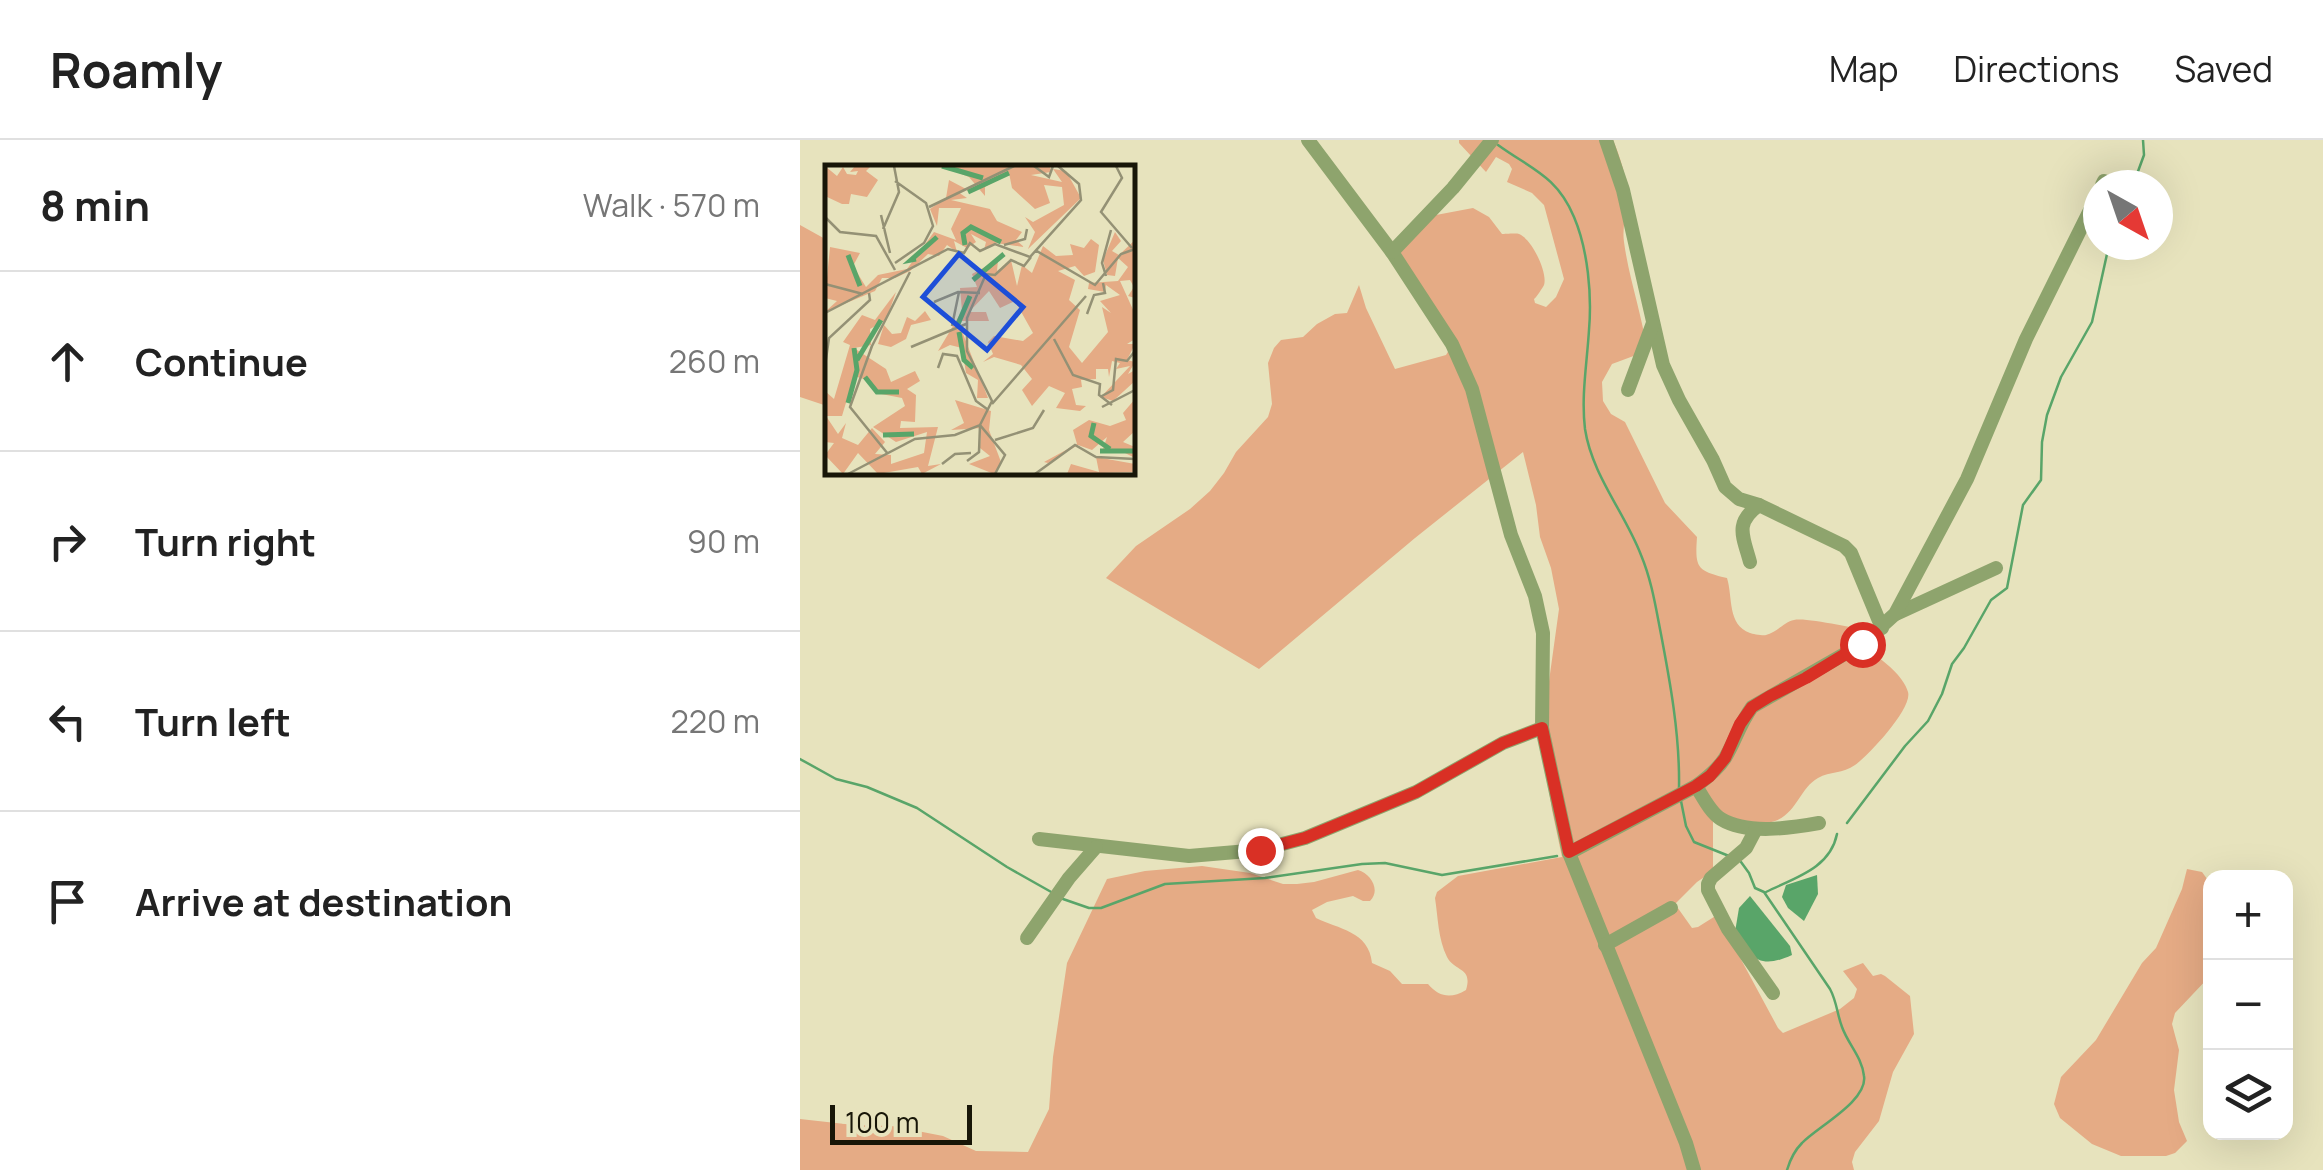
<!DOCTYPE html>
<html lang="en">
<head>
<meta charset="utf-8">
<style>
  :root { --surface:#fff; --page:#f2f2f2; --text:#222; --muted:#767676; --line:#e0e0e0 }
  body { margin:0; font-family:Manrope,sans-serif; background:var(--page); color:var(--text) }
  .controls { position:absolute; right:30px; bottom:30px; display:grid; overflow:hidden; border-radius:20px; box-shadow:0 10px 40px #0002 }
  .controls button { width:90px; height:90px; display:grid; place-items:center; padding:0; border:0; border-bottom:2px solid var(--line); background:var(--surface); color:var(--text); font:50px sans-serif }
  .compass { position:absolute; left:1283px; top:30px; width:90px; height:90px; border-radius:50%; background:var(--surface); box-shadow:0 10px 40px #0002; rotate:140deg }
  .scale { position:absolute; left:30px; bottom:25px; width:142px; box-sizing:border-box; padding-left:10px; border:5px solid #181608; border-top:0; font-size:28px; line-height:35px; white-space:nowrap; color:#181608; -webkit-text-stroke:8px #e7e3bd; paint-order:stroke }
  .stop { position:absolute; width:30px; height:30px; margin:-22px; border:8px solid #d93025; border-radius:50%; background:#fff }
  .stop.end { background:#d93025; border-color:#fff; box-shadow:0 2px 10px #0008 }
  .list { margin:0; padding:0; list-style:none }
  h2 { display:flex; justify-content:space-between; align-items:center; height:130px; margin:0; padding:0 40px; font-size:42px }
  h2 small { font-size:32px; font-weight:400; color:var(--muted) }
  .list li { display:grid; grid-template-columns:65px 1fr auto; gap:30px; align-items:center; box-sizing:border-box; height:180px; padding:0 40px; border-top:2px solid var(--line) }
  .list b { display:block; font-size:38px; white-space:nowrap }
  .list em { font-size:32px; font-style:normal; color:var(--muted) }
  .icon { flex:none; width:55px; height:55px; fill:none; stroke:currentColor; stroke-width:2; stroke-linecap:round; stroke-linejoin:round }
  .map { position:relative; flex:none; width:1523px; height:1030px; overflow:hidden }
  header { display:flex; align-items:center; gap:60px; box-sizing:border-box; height:140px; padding:0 50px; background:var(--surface); border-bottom:2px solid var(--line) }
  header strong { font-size:48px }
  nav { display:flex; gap:55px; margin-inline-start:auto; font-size:35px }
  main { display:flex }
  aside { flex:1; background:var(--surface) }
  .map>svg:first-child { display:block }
  .green { fill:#e5ab85 }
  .water { fill:#59a569 }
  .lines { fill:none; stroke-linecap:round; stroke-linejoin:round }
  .stream { stroke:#59a569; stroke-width:2.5 }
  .minor { stroke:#8ea46d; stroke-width:14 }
  .route { stroke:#d93025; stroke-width:12 }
  .inset-river { fill:none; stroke:#59a569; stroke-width:5 }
  .inset-road { fill:none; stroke:#949175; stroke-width:2.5 }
  .view { fill:#1d4ed8; fill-opacity:0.15; stroke:#1d4ed8; stroke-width:5 }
  .inset-edge { fill:none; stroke:#181608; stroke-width:5 }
</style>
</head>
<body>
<header>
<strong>Roamly</strong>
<nav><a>Map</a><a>Directions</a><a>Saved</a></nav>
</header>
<main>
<aside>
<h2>8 min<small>Walk · 570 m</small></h2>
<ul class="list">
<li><svg class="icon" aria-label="ahead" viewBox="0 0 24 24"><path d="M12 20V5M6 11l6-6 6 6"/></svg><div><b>Continue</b></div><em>260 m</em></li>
<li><svg class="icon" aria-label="right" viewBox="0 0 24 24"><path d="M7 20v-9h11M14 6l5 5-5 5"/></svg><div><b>Turn right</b></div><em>90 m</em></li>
<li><svg class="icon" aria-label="left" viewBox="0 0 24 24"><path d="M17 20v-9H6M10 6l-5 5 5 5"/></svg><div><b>Turn left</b></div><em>220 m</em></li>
<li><svg class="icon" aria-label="arrive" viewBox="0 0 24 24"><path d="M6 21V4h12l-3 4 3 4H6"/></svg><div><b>Arrive at destination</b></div></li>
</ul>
</aside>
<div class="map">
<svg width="1523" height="1030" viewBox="0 0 1523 1030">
  <rect width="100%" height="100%" fill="#e7e3bd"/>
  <!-- green -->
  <g class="green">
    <path d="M659,0H813C821,19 828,41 827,62C826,75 822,88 824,102C829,139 842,174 847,211L812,224L802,242L803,261L811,274L825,282L865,363L897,397C895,427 896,431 927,438C933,457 927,485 950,493C952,494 964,496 966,495C976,493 984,482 994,480C1006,477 1056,489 1072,491V512C1085,523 1103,535 1108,552C1113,568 1068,616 1055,625C1043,634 1030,631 1018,638C1000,648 997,673 975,681C956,687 933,679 913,676V731L897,742L875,764L892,788L898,787L917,775L978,888L983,893L1040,869L1054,858L1057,849L1043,831L1063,823L1073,836L1081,834L1085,836L1110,856L1114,894L1093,932L1079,981L1055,1012L1052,1022L1054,1030H0V979L54,985L92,986L143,996L176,1011L228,1012L249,969L253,917L267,823L307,739L345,731L402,726L450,733L483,744H497L514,742L558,730C571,734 581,750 570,761H563L553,756L527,762L512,770L516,778C538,789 569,791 572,823L590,831L602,844H628C639,857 651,859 666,850C673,827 655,832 647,817C638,799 638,777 635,758L637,752L658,736L762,717L752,670L741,599L759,469L751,428L740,397L736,365L723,312L615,398L459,529L306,438L336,406L390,369L410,351L424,333L436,312L468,277L472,264L468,223L474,208L481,200L503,197L517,184L535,174L547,173L559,145L566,168L595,229L646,215L649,210L591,121L636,75L673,68L689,77L702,94C704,94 717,93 719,94C732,99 748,133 744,145C743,147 736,158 734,159L735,163L746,167L756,157L764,139L744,65L732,53L707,42L712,29L709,24L696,17L686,32L659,3Z"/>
    <path d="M0,85L27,100V266L0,257Z"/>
    <path d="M1387,729L1402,732L1410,743V836L1375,873L1372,884L1379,910L1374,950L1379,982L1387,1001L1375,1013L1366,1016H1321L1292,1004L1260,978L1254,964L1261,937L1296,900L1342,823L1356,808L1382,749Z"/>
  </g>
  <!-- water -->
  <g class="water">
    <path d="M1017,735L1018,754L1004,781L988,768L982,757L986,745Z"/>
    <path d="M950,756L990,806L992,815C959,830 951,818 935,792L939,768Z"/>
  </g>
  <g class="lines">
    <!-- stream -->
    <g class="stream">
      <path d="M698,5C731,29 757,36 774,77C788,110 792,155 789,190C787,223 781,256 785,289C792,335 825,373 841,415C851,439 855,463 860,489C870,541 880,595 879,648"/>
      <path d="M1333,45L1344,15L1343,0"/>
      <path d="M0,619L36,639L67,647L117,668L207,727L253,753"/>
      <path d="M881,661L886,686L894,702L929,716"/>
      <path d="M1047,683L1105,606L1128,581L1142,554L1152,524L1164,508L1191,460L1207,448L1223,365L1241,340L1242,302L1247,275L1261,237L1292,182L1309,105"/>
      <path d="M941,722L949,733L955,748L964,752L1030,849C1037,862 1037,874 1042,887C1048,904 1062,917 1064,936C1068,961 1017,987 1002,1003C995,1010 990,1020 987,1030"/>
      <path d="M966,752C994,738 1030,729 1037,694"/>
      <path d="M263,759L289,768H301L365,744L465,738L562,724L585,723L642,735L757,716"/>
    </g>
    <!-- minor -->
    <g class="minor">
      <path d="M508,0L592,112L652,204L672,249L711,395L735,456L743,493L742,588L769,713L886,1003L894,1030"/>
      <path d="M806,0L823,50L863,225L879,260L913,320L925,347L939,359L959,365L1044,406L1051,413L1082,488"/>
      <path d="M1302,45L1304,41"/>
      <path d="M592,112L653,48L692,0"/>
      <path d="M828,250L853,183"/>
      <path d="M950,422C943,396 934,383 959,365"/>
      <path d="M1096,474L1196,428"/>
      <path d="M896,646C903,657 910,672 921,679C947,695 991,688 1019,683"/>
      <path d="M956,689L946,708L911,738L908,744V750L928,789L973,853"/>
      <path d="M239,699L389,716L460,710L505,698L616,652L703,603L742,588"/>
      <path d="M769,713L896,646C907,638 918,629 925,618C936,600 939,585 952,567L1062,504L1095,474L1167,339L1226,199L1298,54"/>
      <path d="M227,798L269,738L296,707"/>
      <path d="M805,805L871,768"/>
    </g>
  </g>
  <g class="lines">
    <!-- route -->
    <path class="route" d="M460,710L505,698L616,652L703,603L742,588L769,712L896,646L910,636L925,618L940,584L952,567L970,556L1006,538L1062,504"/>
  </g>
  <!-- overview -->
  <g transform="translate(25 25)">
    <rect width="310" height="310" fill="#e7e3bd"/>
    <path d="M0,1L12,11L18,2L22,9L31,10L33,6L25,7L30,1H46L41,6L53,15L42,32L26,29L24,39H17L0,31ZM116,1H225L226,7L206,10L237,17L228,4L241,6L256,33L203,84L210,67L200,52L208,57L239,40L237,22L219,20L225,38L210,44L187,23L184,8L160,22V31L144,12ZM124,15L141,24L133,27L142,33L126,35L165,44L172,56L197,67L191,75L199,82L171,78L159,85L161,77L146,69L151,77L142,83L129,76L132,87L122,80L114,91L103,89L85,106L70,113H57L50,126L0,147L12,136L0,133L5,82L35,88L28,101L41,122L53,110L82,104L109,67L131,75L126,64L136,43H114L112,61L105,44L121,33ZM290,67L296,76L287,86L294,90L310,75V133L303,131L309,122L305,115L295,116L310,149V174L302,179H310L302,195L310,197L303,209L310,205V216L288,236L276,232L305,201L291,204L295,198L287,196L284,212L283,204H271V214L256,215L257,222L247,224L251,240L261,241L255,246L231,243L240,228L224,221L207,241L197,225L207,214L196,200L169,192L158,197L168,189L163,177L169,171L198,176L208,168L190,136L175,143L164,126L144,147H161L164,156H133L163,233H152L153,215L141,208L137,183L125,180L113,186L137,146L135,123L152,122L147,109L173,95L172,106L186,95L192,121L197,100L207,108L218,81L231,91L248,90L245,79L259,83L266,74L274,80L270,107L259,111L250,101L233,106L250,115L244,135L255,145L244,182L257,198L283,167L277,142L286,148L275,136L295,130L281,120L280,127L263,124L264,118L293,116L303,102L293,93L290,111L282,110L278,95ZM71,127L61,155L45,164L46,180L29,183L61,204L66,217L90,206L95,216L82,224L91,230L90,257L76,256L75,263L113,262L103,301L116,299L97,309L93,302L53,309L33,288L18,309L0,290L9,278L0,277V226L9,234L25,180L18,177L37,150L50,155ZM29,211L42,215L51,228L77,233L80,241L48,262L71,277L102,267L99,288L66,299V290L50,289L60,277L47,263L33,280L17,273L21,258L13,269L1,251H17ZM100,146L106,155L86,160L81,174L66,182L53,179L59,160L67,169L76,168L82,152L90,156ZM310,234V266L298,277L310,282V293L294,285L277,287L282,272L267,285L253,280L223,298L219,297L252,279L248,265L264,255L285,261L301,255L298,248ZM130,235L166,246L164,265L176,297L169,309L144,299L165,291L155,283L156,263L126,265L139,258ZM271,292L310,299V307L242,309L246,299L274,307Z" fill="#e5ab85" fill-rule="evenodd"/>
    <path class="inset-river" d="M117,1L158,13M143,27L184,8M140,80L138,68L146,62L176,77M23,90L35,121M91,94L86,95L112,72M148,115L179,89M133,159L145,131M134,167L139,195L148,203M32,195L56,155M40,212L52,227H74M23,238L32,205L29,183M269,258L266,271L285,284M58,270L89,269M275,286H310"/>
    <path class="inset-road" d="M209,1L224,12L228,1M291,1L297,13L276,47L307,83M70,16L101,38L108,61L99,78L70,98M104,42L189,1M56,50L65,88M0,52L15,67L51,71L70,105M58,64L74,27L69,1M179,80L200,74L202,64M210,85L270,120L296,89L310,84M281,111L277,98L286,65M0,119L38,129M109,137L133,127L155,128M0,148L123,84L139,88L145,78L155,86L170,79L205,92L256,35L254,19L233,1M262,149L269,130L280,128L278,118M127,161L134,127M229,174L248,210L275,219L274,230L287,240M47,181L25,242L63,289M86,182L141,159M46,183L85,107M0,201L4,173L45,135L44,128M113,203L118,189L132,191L151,236L162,244M275,232L288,225L291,194L302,196L310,186M167,239L261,131M277,242L310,225M170,275L208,263L219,245M117,299L130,289L146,288M23,309L90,274L130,270L155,260L154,287L142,296M170,309L180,290L155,260L167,236L142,186V153L161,109L170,110L186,95L199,101L206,92M210,309L250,280L271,292L310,294"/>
    <path class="view" d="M134,89L198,142L162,185L98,132Z"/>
    <rect width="310" height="310" class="inset-edge"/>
  </g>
</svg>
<div class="controls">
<button>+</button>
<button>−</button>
<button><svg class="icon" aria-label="layers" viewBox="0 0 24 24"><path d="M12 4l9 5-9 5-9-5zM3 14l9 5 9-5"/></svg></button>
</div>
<svg class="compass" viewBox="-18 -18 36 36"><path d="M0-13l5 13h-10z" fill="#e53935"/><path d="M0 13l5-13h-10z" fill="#767676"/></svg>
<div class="scale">100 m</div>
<div class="stop" style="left:1062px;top:504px"></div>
<div class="stop end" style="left:460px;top:710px"></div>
</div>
</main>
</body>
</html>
